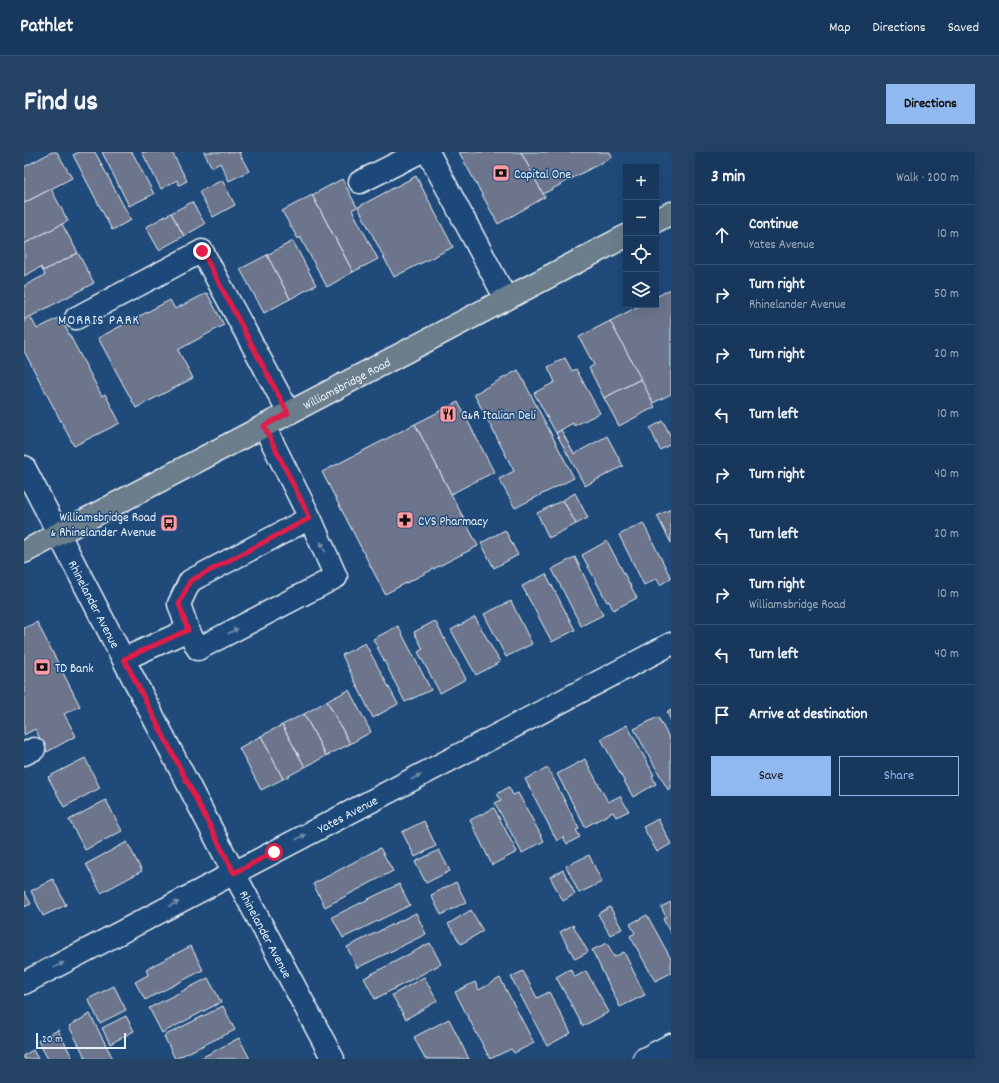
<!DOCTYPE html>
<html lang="en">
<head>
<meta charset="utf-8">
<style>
  :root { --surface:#17385c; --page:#244365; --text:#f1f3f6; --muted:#9eacbb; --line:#365272; --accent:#90b9f0 }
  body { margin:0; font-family:Dekko,sans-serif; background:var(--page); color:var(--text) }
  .controls { position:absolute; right:12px; top:12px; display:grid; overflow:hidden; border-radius:0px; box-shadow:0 4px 16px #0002 }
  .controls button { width:36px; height:36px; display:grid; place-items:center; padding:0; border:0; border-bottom:1px solid var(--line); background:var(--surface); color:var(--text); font:20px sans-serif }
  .scale { position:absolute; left:12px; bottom:10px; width:90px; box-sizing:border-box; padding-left:4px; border:2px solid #e8f1f8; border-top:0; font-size:11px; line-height:14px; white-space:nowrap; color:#e8f1f8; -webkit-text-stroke:3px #1f4a7a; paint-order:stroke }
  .stop { position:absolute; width:12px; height:12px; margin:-9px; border:3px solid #e11d48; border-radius:50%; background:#fff }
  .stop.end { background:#e11d48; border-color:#fff; box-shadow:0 1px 4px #0008 }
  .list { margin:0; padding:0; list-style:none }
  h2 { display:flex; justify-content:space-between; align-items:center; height:52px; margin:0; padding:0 16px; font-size:17px }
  h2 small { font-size:13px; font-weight:400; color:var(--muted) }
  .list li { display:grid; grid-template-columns:26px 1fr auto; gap:12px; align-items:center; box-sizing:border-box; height:60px; padding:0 16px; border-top:1px solid var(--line) }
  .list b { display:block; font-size:15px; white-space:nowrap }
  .list p { margin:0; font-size:13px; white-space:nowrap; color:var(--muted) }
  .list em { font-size:13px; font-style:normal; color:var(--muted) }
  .actions { display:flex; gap:8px; padding:12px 16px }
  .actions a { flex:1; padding:9px 0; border:1px solid var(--accent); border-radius:0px; text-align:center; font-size:14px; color:var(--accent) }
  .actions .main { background:var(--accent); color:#111 }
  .icon { flex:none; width:22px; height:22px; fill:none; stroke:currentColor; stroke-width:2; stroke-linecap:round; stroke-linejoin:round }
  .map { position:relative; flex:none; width:647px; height:907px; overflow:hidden; border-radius:0px }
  header { display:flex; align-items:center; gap:24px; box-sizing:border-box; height:56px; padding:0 20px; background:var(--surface); border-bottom:1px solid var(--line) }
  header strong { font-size:19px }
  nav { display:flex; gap:22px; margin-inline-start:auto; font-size:14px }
  .intro { display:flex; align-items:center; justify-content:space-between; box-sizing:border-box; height:96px; padding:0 24px }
  h1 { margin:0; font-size:28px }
  .button { padding:10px 18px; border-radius:0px; background:var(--accent); color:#111; font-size:14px; font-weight:700 }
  main { display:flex; gap:24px; padding:0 24px }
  aside { flex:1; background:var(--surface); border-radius:0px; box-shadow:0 4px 16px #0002 }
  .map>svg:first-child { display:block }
  .building { fill:#6c758b; stroke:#e8f1f8 }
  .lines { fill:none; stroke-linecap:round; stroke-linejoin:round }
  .minor-casing { stroke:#e8f1f8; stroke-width:25 }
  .major-casing { stroke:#e8f1f8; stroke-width:25 }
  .minor { stroke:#1f4a7a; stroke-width:22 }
  .major { stroke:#6c7d8b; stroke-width:22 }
  .oneway { fill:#6f8dac }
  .route { stroke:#e11d48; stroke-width:5 }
  .labels { text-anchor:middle; stroke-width:3; stroke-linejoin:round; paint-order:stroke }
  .poi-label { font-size:13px; fill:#e8f1f8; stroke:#1f4a7a; text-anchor:start }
  .street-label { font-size:13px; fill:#e8f1f8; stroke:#1f4a7a }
  .neighbourhood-label { font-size:14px; letter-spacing:1px; fill:#e8f1f8; stroke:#1f4a7a }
</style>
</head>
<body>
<header>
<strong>Pathlet</strong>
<nav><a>Map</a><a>Directions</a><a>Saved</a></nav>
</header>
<div class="intro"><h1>Find us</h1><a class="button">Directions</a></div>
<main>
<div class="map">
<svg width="647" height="907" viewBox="0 0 647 907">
  <rect width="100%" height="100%" fill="#1f4a7a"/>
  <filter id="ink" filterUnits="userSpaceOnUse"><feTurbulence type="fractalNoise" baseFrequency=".025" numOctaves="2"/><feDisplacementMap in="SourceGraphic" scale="8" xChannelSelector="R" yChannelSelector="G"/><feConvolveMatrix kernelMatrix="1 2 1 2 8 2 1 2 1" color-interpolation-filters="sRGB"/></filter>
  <g filter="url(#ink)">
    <!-- building -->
    <g class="building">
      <path d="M28,0H33L48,26L0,51V15Z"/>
      <path d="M55,0H71L107,68L88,78L49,3Z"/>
      <path d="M78,0H108L130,42L105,54Z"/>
      <path d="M118,0H148L163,29L155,33L153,28L137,37Z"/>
      <path d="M180,0H217L215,1L225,19L205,29L196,11L188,16Z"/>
      <path d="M435,0H497L521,45L474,72Z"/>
      <path d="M497,0H586L588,5L519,42Z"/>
      <path d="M392,24L429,95L370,125L334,55Z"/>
      <path d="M318,27L333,55L328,58L354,107L329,120L288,43Z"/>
      <path d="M198,28L211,53L189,65L175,40Z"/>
      <path d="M27,37L44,69L0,92V51Z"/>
      <path d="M288,43L329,120L303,135L276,85L274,87L258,59Z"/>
      <path d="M168,50L181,72L160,84L147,61Z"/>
      <path d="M147,61L160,84L135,98L122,75Z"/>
      <path d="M38,72L54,101L19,119L17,115L0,124V92Z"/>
      <path d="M269,89L292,133L266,147L243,103Z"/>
      <path d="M54,101L70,131L0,168V134L21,123L19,119Z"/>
      <path d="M243,103L266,147L240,161L216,117Z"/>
      <path d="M647,137V242L629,251L586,169L617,153H632V145Z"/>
      <path d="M183,141L200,173L154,198L169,226L112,256L74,186L146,148L151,157Z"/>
      <path d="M6,164L13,177L36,165L78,244L81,242L96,271L50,294L0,199V168Z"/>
      <path d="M586,169L617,227L580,246L565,216L570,213L555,185Z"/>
      <path d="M541,206L548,219L552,217L576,261L550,274L549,271L532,281L510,241L531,230L524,215Z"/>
      <path d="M494,218L550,326L491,356L475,327L490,319L450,242Z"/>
      <path d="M617,227L631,255L595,274L580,246Z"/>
      <path d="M434,250L470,320L427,342L391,272Z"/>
      <path d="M639,269L647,285V292L636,298L626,276Z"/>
      <path d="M391,272L454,394L361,442L298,320Z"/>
      <path d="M537,278L550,302L583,284L599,314L561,334L532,281Z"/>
      <path d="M551,341L564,366L552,372L539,348Z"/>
      <path d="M539,348L552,372L525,386L513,361Z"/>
      <path d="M647,357V391L633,364Z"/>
      <path d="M619,371L647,426L636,433L633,426L620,433L595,383Z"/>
      <path d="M481,378L494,403L470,416L457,391Z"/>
      <path d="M583,389L613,446L589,458L585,449L583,450L558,403Z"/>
      <path d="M551,405L579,463L557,474L528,417Z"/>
      <path d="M522,422L551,478L528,490L498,434Z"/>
      <path d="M487,449L508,492L482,505L460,462Z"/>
      <path d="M451,465L476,510L452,523L427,478Z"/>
      <path d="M411,469L442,527L416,541L394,500L399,497L390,480Z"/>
      <path d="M13,470L56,554L40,562L52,584L23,600L11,577L0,583V476Z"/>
      <path d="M374,474L407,538L381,550L349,487Z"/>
      <path d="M341,491L374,552L349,566L318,503Z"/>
      <path d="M325,538L347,580L326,592L303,549Z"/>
      <path d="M303,549L326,592L302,604L280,562Z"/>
      <path d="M647,558V569L643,560Z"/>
      <path d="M280,562L302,604L281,615L258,573Z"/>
      <path d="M634,565L647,589V636L644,638L610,577Z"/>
      <path d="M258,573L281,615L259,627L237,584Z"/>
      <path d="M603,573L630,623L628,624L632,632L609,645L577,587Z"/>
      <path d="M237,584L259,627L237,638L215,596Z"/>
      <path d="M61,606L76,636L40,655L24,625Z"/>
      <path d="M561,607L584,650L596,644L605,659L592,665L589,660L561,675L533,622Z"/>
      <path d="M524,616L555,677L552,678L556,685L543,692L539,685L533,689L501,627Z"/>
      <path d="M485,635L489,643L494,641L520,689L498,701L471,651L477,648L473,642Z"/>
      <path d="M82,648L98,679L61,698L45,668Z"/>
      <path d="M470,656L493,700L468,713L446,668Z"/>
      <path d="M634,667L647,692L633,700L619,675Z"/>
      <path d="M400,669L412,694L391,705L378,680Z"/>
      <path d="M103,690L118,719L77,741L62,712Z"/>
      <path d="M356,696L369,719L301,755L289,732Z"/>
      <path d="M415,698L426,719L402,731L391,710Z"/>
      <path d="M565,703L578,730L555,741L542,714Z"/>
      <path d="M539,718L551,742L539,749L526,725Z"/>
      <path d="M29,727L42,753L19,764L7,739Z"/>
      <path d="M432,730L442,750L417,763L407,743Z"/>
      <path d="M375,732L386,753L319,786L308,765Z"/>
      <path d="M0,739L7,752L0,755Z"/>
      <path d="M647,750V782L639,767L642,765L637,755Z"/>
      <path d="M586,755L598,777L586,783L574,762Z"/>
      <path d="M447,758L459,779L437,792L424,772Z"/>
      <path d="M392,761L402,782L333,816L323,795Z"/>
      <path d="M623,763L647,807V821L631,829L606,784L611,781L606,772Z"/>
      <path d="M549,773L564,800L551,807L536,780Z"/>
      <path d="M406,791L417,812L351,847L340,826Z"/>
      <path d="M583,791L590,805L600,800L621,843L596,855L568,798Z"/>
      <path d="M167,794L179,818L121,848L111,830L124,823L122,817Z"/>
      <path d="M546,817L551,825L562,819L585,860L559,874L532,825Z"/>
      <path d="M499,819L513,846L525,840L547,881L523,894L487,825Z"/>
      <path d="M400,825L413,849L382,867L368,843Z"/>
      <path d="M184,826L197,850L138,881L125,856Z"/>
      <path d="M476,826L510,891L490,901L487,897L466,907L431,840L451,830L455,838Z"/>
      <path d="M90,834L102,858L76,871L64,847Z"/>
      <path d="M199,854L211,878L151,907L140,884Z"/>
      <path d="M66,862L89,907H62L45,874Z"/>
      <path d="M102,864L110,879L86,892L78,876Z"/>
      <path d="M425,867L445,907H401L390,885Z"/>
      <path d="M34,878L49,907H24L14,889Z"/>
      <path d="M215,886L226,907H175Z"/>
      <path d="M9,898L14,907H0V903Z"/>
    </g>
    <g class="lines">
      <defs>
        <g id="minor">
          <path d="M404,0L482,147"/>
          <path d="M336,30L396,0"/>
          <path d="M52,166L178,99L265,261"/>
          <path d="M240,274L286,366L312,425L174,497L164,478L155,452L166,429L286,366"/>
          <path id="s1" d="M0,315L210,721L309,907"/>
          <path d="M100,507L164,478"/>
          <path d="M0,602L10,597"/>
          <path id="s2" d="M0,831L647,492"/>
          <path d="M620,907L647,893"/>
        </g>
        <g id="major">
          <path d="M632,69L647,61"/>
          <path id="s3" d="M0,400L602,84"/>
        </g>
      </defs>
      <!-- minor casing -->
      <use href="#minor" class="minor-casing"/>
      <!-- major casing -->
      <use href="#major" class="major-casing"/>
      <!-- minor -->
      <use href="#minor" class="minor"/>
      <!-- major -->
      <use href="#major" class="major"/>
    </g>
    <!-- one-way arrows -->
    <defs><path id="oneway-solid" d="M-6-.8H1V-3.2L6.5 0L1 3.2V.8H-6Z"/></defs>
    <g class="oneway">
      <use href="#oneway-solid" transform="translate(299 395) rotate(-114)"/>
      <use href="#oneway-solid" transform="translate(209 479) rotate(-28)"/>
      <use href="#oneway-solid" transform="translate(392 625) rotate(-28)"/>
      <use href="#oneway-solid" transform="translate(277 685) rotate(-28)"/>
      <use href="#oneway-solid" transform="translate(150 752) rotate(-28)"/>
      <use href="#oneway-solid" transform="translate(35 813) rotate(-28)"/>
    </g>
  </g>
  <g class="lines" filter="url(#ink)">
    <!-- route -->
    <path class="route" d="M178,99L264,261L240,274L286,366L166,429L155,452L164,478L100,507L210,721L250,700"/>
  </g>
  <!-- icons -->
  <defs>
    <symbol id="bank-square" viewBox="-11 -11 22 22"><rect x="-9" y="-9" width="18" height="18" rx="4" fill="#ff9aa2" stroke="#1f4a7a"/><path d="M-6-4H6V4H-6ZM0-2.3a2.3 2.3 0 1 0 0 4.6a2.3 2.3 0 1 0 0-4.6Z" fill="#111"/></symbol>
    <symbol id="restaurant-square" viewBox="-11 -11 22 22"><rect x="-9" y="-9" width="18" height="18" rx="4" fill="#ff9aa2" stroke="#1f4a7a"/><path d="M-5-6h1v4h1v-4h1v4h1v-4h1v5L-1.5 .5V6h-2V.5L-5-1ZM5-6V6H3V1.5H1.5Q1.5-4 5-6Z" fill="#111"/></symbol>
    <symbol id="pharmacy-square" viewBox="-11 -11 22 22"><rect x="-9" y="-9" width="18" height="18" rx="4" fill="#ff9aa2" stroke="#1f4a7a"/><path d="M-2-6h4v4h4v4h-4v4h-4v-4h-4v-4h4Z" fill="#111"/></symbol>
    <symbol id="bus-square" viewBox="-11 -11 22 22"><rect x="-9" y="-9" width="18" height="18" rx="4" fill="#ff9aa2" stroke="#1f4a7a"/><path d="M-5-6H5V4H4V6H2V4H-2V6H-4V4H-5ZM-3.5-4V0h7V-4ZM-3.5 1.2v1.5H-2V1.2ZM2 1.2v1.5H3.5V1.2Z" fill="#111"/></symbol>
  </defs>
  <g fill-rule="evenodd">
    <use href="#bank-square" x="467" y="11" width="20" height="20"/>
    <use href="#restaurant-square" x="414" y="252" width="20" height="20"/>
    <use href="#pharmacy-square" x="371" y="358" width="20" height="20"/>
    <use href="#bus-square" x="135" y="361" width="20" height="20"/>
    <use href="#bank-square" x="8" y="505" width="20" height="20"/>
  </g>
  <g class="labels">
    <!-- poi labels -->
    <g class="poi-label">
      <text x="490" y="26">Capital One</text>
      <text x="437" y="267">G&amp;R Italian Deli</text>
      <text x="132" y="369" text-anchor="end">Williamsbridge Road<tspan x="132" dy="15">&amp; Rhinelander Avenue</tspan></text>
      <text x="394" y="373">CVS Pharmacy</text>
      <text x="31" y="520">TD Bank</text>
    </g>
    <!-- street labels -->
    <g class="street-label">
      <text dy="5" stroke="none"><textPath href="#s3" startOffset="364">Williamsbridge Road</textPath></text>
      <text dy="5" stroke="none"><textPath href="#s1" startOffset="154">Rhinelander Avenue</textPath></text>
      <text dy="5" stroke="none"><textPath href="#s2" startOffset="365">Yates Avenue</textPath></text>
      <text dy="5" stroke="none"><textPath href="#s1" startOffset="526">Rhinelander Avenue</textPath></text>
    </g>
    <!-- neighbourhood labels -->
    <g class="neighbourhood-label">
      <text x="75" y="172">MORRIS PARK</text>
    </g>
  </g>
</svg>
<div class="controls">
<button>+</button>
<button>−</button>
<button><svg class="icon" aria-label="locate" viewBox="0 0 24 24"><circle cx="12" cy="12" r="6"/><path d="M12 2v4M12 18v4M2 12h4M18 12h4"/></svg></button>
<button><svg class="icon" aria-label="layers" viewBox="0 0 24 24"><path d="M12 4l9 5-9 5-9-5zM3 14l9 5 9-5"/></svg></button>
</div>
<div class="scale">20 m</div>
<div class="stop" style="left:250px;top:700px"></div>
<div class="stop end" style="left:178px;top:99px"></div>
</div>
<aside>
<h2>3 min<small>Walk · 200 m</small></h2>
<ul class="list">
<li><svg class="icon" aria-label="ahead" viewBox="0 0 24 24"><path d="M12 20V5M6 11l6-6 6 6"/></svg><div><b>Continue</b><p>Yates Avenue</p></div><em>10 m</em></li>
<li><svg class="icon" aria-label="right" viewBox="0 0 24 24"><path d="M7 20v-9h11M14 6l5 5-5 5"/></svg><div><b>Turn right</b><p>Rhinelander Avenue</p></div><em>50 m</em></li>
<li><svg class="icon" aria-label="right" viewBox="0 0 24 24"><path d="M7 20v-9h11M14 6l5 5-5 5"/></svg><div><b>Turn right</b></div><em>20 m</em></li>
<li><svg class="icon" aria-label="left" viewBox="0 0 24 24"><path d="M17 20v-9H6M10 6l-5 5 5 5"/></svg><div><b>Turn left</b></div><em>10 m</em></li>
<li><svg class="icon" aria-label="right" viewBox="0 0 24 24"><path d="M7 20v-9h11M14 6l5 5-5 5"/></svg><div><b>Turn right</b></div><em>40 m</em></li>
<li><svg class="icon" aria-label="left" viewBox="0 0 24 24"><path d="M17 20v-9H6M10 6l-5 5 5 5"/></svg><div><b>Turn left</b></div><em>20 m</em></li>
<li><svg class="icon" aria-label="right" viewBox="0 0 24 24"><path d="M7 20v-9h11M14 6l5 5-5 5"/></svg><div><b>Turn right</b><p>Williamsbridge Road</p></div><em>10 m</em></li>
<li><svg class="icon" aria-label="left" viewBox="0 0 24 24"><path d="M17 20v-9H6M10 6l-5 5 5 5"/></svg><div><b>Turn left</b></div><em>40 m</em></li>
<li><svg class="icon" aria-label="arrive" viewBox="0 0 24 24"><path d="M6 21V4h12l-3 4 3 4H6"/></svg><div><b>Arrive at destination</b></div></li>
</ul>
<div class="actions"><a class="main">Save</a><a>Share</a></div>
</aside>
</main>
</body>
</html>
